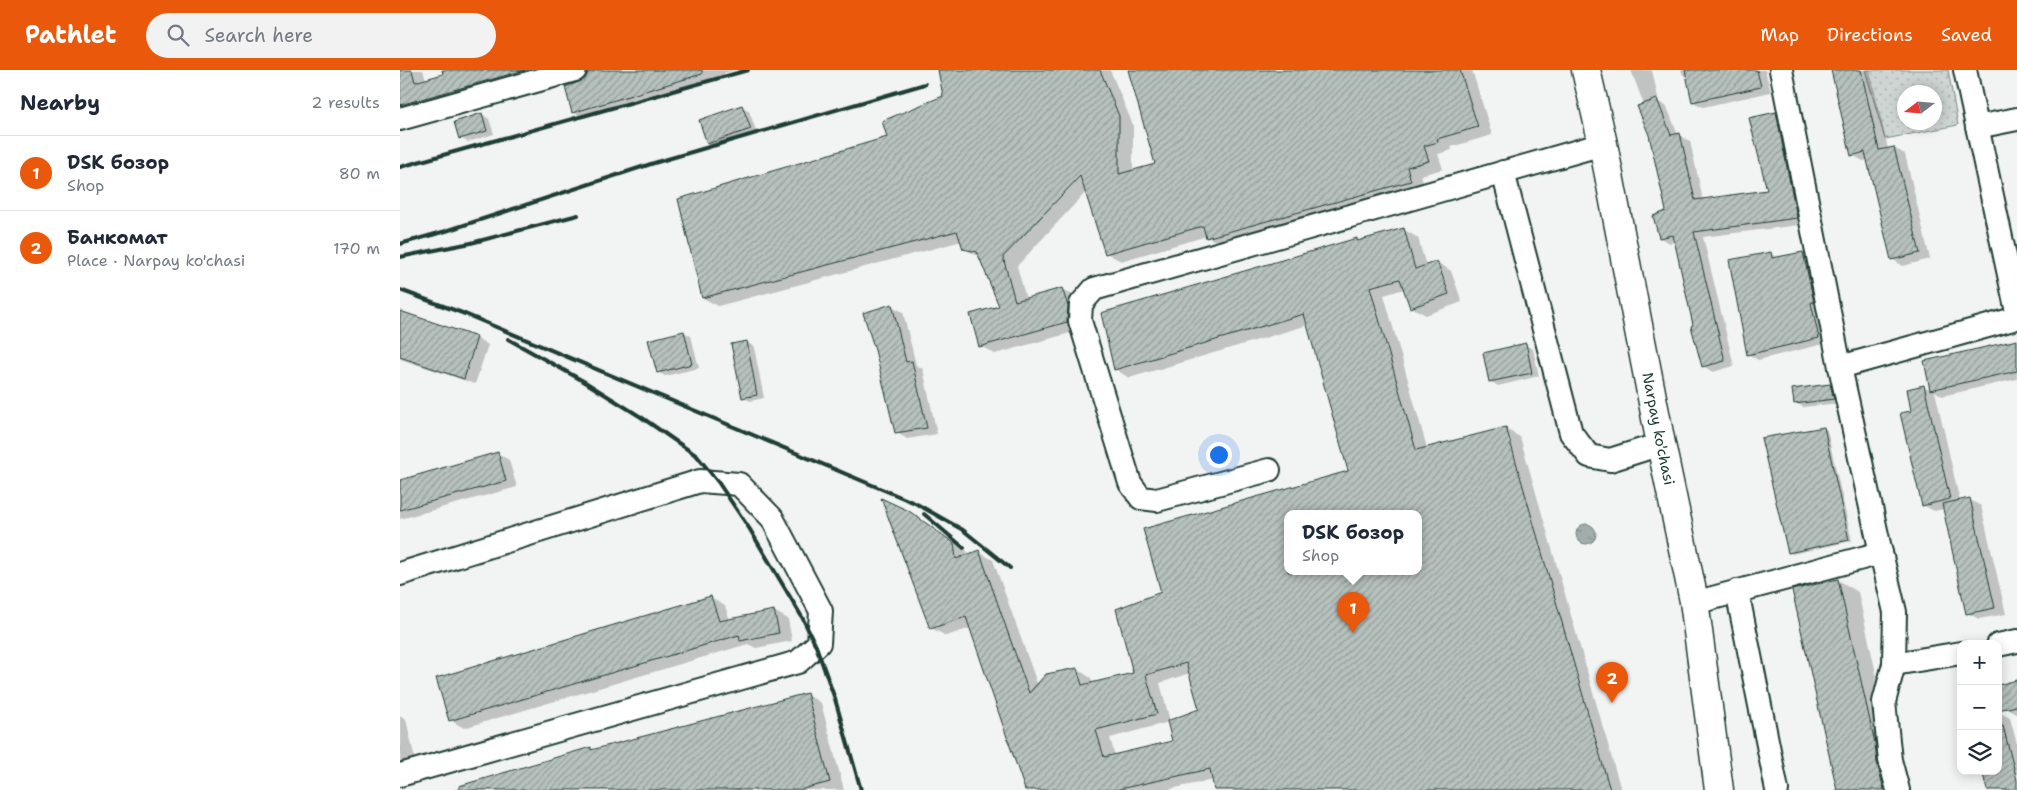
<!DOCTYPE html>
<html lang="en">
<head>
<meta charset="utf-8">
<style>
  :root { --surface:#fff; --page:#f2f2f3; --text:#1f2937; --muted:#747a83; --line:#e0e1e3; --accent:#ea580c }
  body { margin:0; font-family:"Shantell Sans",sans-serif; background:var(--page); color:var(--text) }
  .controls { position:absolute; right:15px; bottom:15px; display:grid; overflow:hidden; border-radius:10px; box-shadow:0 2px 12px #0003 }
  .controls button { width:45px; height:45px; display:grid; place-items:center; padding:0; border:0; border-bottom:1px solid var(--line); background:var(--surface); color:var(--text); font:25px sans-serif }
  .compass { position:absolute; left:1497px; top:15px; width:45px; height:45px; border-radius:50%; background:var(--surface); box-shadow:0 2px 12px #0003; rotate:254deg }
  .you { position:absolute; left:818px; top:384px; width:18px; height:18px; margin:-12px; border:4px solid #fff; border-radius:50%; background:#1a73e8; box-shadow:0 0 0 8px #1a73e833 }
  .badge { display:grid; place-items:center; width:32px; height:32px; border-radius:50%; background:var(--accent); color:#fff; font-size:16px; font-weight:700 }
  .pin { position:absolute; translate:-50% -41px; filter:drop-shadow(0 1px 2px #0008) }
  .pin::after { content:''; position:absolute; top:26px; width:18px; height:15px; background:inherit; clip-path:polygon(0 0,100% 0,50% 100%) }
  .popup { position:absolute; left:884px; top:440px; width:138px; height:65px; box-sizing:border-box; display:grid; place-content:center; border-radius:10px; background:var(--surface); filter:drop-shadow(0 1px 4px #0005); font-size:16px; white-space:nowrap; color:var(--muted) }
  .popup b { font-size:19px; color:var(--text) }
  .popup::after { content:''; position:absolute; left:50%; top:100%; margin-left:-10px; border:10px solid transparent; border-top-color:var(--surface) }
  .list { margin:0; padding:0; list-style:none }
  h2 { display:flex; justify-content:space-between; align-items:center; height:65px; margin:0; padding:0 20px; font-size:21px }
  h2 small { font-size:16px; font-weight:400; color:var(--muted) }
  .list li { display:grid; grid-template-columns:32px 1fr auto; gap:15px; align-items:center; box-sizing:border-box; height:75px; padding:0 20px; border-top:1px solid var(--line) }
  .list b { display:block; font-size:19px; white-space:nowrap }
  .list p { margin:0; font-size:16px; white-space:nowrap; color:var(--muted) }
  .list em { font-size:16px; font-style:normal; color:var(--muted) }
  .icon { flex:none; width:28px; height:28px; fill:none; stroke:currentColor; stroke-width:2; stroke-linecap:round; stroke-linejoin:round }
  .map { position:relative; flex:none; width:1617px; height:720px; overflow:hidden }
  header { display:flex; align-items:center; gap:30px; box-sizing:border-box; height:70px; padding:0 25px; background:var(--accent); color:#fff }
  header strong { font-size:24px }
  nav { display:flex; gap:28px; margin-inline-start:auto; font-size:18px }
  .search { width:350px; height:45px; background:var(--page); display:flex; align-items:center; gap:12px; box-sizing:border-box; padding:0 18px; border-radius:28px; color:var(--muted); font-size:19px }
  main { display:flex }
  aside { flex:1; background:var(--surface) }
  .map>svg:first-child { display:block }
  .park { fill:url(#park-dots); stroke:#768984; fill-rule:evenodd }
  .water { fill:url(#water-ripples); stroke:#6d807b }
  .shadow { fill:#0003; fill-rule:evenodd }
  .building { fill:url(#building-hatch); stroke:#1f3d34; fill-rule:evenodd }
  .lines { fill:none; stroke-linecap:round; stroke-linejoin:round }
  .minor-casing { stroke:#1f3d34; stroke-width:26 }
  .major-casing { stroke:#1f3d34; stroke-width:31 }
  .minor { stroke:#fff; stroke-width:22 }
  .major { stroke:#fff; stroke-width:28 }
  .rail { stroke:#1f3d34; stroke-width:4 }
  .labels { text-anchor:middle; stroke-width:4; stroke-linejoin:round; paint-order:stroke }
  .street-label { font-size:15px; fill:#1f3d34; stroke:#fff }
</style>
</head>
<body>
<header>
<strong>Pathlet</strong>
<div class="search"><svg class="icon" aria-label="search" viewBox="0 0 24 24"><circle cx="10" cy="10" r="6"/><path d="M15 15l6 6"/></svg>Search here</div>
<nav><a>Map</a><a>Directions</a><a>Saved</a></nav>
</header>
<main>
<aside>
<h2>Nearby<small>2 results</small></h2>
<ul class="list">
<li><span class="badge">1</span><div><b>DSK бозор</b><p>Shop</p></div><em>80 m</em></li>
<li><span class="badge">2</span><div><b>Банкомат</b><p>Place · Narpay ko'chasi</p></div><em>170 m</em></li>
</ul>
</aside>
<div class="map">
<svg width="1617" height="720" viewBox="0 0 1617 720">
  <defs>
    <pattern id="park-dots" width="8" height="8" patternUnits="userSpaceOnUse" patternTransform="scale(1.25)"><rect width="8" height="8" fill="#ced5d3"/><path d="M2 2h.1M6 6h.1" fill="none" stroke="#b0b8b6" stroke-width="1.8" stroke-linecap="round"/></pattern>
    <pattern id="water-ripples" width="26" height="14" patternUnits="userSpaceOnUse" patternTransform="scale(1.25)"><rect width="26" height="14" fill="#a1adaa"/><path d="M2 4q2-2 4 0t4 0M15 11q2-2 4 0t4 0" fill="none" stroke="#838e8b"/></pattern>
    <pattern id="building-hatch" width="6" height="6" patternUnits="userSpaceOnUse" patternTransform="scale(1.25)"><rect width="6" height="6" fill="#b7c1bd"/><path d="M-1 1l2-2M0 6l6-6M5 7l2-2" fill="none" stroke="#949e9a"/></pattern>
  </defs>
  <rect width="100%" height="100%" fill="#f2f3f3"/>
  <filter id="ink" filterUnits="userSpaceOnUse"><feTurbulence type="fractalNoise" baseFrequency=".02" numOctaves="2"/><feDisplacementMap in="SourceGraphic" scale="10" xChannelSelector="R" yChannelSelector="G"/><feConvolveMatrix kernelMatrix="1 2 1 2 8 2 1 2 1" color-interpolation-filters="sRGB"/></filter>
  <g filter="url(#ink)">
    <!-- park -->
    <path class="park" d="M1465,0H1548L1558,55L1485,69ZM1504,22H1534V52H1504Z"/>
    <!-- water -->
    <circle class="water" cx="1186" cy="464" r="10"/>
    <!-- shadow -->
    <g class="shadow">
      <path d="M0,0H23L26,10L45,4L44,0H156L0,45Z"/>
      <path d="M189,0H335L324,3V6L184,48L173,42Z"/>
      <path d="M539,0H710L733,55V102L756,95L730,0H1072L1092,65L1051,77L1052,80L1038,84L1043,99L1021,105L1025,119L822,176L807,166L721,191L706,183L686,122L617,196L626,229L662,219L677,227L681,260L595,284L580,276L601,237L579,187L564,178L562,171L318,236L303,228L488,68L544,27Z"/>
      <path d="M1231,0H1252L1259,32L1267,37L1278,65L1290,71L1303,130L1368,121L1376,43L1386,49L1407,154L1303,167L1334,296L1313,302L1303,296L1276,172L1270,173L1260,168L1267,142L1244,35Z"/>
      <path d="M1281,0H1365L1371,22L1303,37L1293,32L1288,8L1283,5Z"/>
      <path d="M1432,0H1470L1488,79L1494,78L1505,84L1530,189L1503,196L1492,189L1468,90L1463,91L1452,85Z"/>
      <path d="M342,36L349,41L357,63L315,78L308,73Z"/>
      <path d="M82,44L89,49L94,64L68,72L60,68Z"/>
      <path d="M1003,159L1018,168L1026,196L1037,192L1051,201L1062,232L1026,245L1011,237L1004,219L984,225L1027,378L1106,359L1120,367L1221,720H815L813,710L765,720H627L571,558L546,566L531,558L509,442L568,482L569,486L579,482L593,490L638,616L677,599L691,608L693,614L735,604L763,523L950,402L908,255L729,308L715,299L956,170L960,172ZM888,444H1018V502H888ZM790,603L800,640L770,651L760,613ZM769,652L774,672L715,686L710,668Z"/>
      <path d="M1371,184L1379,188L1403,184L1412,189L1428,273L1358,290L1348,284Z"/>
      <path d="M492,236L503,242L516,295L523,299L537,364L507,369L496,362Z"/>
      <path d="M0,243L77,268L88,275L75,314L0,289Z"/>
      <path d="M284,262L291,266L299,298L265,306L258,302Z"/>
      <path d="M347,272L354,277L364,328L350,331L343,327Z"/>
      <path d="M1617,272V309L1542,326L1535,321L1560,432L1570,430L1581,436L1606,544L1579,549L1567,543L1544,439L1534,441L1523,435L1512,342L1524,316L1532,321L1525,292Z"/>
      <path d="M1125,275L1133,279L1139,306L1098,316L1090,311Z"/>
      <path d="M1430,315L1437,319L1440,333L1403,337L1396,333Z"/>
      <path d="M1424,358L1427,360L1452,471L1392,484L1389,482Z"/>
      <path d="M98,384L109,390L117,417L0,449V411Z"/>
      <path d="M1438,510L1458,522L1502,720H1438Z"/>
      <path d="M311,528L325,536L330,550L374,541L388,549L392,571L356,578L348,574L64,658L50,650Z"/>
      <path d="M1617,611V644L1606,638Z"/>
      <path d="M406,624L421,633L444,720H52L190,678L194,680Z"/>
      <path d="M1598,642L1610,648L1617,674V720H1588L1598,701Z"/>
      <path d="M0,646L6,649L15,689L0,692Z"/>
    </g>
    <!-- building -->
    <g class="building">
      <path d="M0,0H12L15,12L43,4L42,0H125L0,35Z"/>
      <path d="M198,0H302V4L172,43L165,17L179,12L185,9L188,3Z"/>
      <path d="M538,0H700L719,46V104L755,94L728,0H1060L1078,57L1037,69L1038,72L1024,76L1029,91L1007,97L1011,111L806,168L803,156L705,184L680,106L603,187L615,231L662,218L668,236L667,252L579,277L570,244L599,236L577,182L563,179L557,161L302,228L278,129L487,67L482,51L543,26Z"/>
      <path d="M1285,0H1357L1361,17L1292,32Z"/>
      <path d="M1431,0H1461L1479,80L1494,77L1520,183L1491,190L1465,82L1451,86Z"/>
      <path d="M1257,29L1271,65L1280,63L1295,130L1367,120L1349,48L1376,42L1397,148L1294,162L1325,291L1302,297L1291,256L1293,255L1273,165L1259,168L1253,146L1266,141L1249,65L1237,36Z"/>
      <path d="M342,35L351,59L307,74L299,50Z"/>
      <path d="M82,43L87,61L59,69L54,52Z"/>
      <path d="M1004,158L1015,199L1037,191L1049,224L1010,238L1000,209L970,217L1016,380L1106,357L1210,720H814L810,699L715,720H625L566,547L530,559L481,428L509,441L554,473L556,489L579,480L629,623L646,604L677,598L682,615L733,603L716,539L761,522L743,459L948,401L904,244L714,300L701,243L957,168V171ZM888,444H1018V502H888ZM786,593L799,639L767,651L772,671L704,687L696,660L757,644L746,605Z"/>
      <path d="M1371,182L1372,188L1403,182L1414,232L1411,233L1419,268L1347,285L1329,190Z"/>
      <path d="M492,234L506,292L512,291L527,358L495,363L475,280L463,243Z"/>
      <path d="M0,241L77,267L64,309L0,287Z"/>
      <path d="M284,261L292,294L257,303L248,270Z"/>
      <path d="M1617,270V301L1530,320L1524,291Z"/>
      <path d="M347,271L357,325L342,328L331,274Z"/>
      <path d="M1126,273L1132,303L1089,312L1083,283Z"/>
      <path d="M1430,314L1434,329L1394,334L1392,319Z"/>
      <path d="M1524,315L1550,429L1522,436L1500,343L1511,341L1507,319Z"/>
      <path d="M1424,357L1449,470L1388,483L1361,368Z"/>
      <path d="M98,382L106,411L0,440V410Z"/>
      <path d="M1570,428L1595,538L1566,544L1542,434Z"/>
      <path d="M1438,509L1475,673L1477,693L1484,720H1437L1392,520Z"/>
      <path d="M311,526L319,551L374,540L379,563L340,571L339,565L49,651L36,608Z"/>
      <path d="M1617,610V636L1598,640V615Z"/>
      <path d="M407,623L430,712L399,720H59V716L191,677V680Z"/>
      <path d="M1598,656H1603L1617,710V720H1587L1582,701H1598Z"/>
    </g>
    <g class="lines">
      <defs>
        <g id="minor">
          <path d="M1381,0L1440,297"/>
          <path d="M1565,0L1617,242"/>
          <path d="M0,49L175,0"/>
          <path d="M1577,57L1617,49"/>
          <path d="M1103,102L1171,363L1189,386L1210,390L1261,374"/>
          <path d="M869,400L757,430L741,428L730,413L680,251L681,234L694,219L1203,74"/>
          <path d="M1481,483L1440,297L1617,248"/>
          <path d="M0,504L300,411L339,414L372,448L421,541L419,573L398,592L0,705"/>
          <path d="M1337,521L1377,720"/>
          <path d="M1294,533L1481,483L1495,542L1494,594L1561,583"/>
          <path d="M1598,575L1617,571"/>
          <path d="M1494,594L1484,632L1490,690L1498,720"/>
        </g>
        <g id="major">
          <path id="s1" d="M1186,0L1203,74L1261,374L1294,531L1319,720"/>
        </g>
      </defs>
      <!-- minor casing -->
      <use href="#minor" class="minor-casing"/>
      <!-- major casing -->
      <use href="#major" class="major-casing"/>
      <!-- minor -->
      <use href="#minor" class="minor"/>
      <!-- major -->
      <use href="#major" class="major"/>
      <!-- rail -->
      <g class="rail">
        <path d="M0,97L348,0"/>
        <path d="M0,174L46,161L254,93L525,14"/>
        <path d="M0,187L71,173L178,145"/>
        <path d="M0,220L65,244L515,433L563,460L610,498"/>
        <path d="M108,269L185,312L241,347L297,386L318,412L349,458L402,547L416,576L435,629L461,720"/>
        <path d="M524,444L564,478"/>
      </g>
    </g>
  </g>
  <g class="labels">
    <!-- street labels -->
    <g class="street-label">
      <text dy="5" stroke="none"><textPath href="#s1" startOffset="366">Narpay ko'chasi</textPath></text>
    </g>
  </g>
</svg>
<div class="controls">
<button>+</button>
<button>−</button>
<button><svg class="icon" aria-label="layers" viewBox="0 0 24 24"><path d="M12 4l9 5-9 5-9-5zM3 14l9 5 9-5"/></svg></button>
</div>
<svg class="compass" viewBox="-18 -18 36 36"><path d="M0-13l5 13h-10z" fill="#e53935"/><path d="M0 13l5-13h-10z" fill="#747a83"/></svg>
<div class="you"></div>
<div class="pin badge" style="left:953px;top:563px">1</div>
<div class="popup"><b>DSK бозор</b>Shop</div>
<div class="pin badge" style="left:1212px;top:633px">2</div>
</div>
</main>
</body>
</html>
